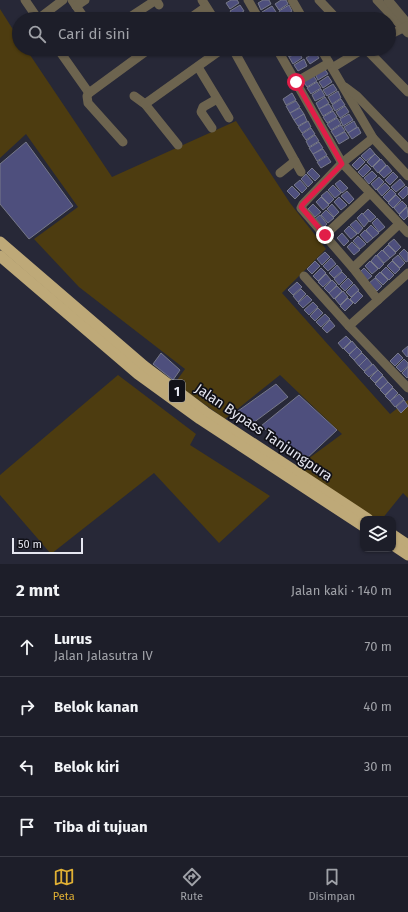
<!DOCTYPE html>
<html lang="id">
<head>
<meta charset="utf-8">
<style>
  :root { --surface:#1d1e29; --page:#2a2b35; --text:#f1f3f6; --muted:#a0a2a8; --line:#3b3c46; --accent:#e0b034 }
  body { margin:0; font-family:"Fira Sans",sans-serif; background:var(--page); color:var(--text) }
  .controls { position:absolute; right:12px; bottom:12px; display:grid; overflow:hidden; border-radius:8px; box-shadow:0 1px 3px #0004 }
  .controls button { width:36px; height:36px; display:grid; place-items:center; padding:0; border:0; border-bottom:1px solid var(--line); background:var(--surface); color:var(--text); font:20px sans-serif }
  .scale { position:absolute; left:12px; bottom:10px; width:71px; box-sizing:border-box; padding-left:4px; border:2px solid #e6e7f1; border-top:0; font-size:11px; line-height:14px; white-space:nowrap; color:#e6e7f1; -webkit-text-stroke:3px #111118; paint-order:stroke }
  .stop { position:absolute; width:12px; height:12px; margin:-9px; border:3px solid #e11d48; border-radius:50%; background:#fff }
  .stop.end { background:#e11d48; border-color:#fff; box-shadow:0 1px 4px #0008 }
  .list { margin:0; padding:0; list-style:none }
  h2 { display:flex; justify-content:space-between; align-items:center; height:52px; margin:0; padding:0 16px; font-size:17px }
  h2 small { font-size:13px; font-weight:400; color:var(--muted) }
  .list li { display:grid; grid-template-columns:26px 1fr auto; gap:12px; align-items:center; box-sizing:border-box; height:60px; padding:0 16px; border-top:1px solid var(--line) }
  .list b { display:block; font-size:15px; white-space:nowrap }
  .list p { margin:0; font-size:13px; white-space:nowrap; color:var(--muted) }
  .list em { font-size:13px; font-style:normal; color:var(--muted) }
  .icon { flex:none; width:22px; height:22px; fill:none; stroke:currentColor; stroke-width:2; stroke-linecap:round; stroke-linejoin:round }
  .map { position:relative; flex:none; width:408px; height:564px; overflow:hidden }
  .search { position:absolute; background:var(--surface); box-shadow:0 1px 3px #0004; left:12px; right:12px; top:12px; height:44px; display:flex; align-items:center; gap:10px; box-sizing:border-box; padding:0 14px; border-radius:22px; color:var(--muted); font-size:15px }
  .sheet { height:292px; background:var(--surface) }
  nav { display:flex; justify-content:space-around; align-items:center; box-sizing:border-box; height:56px; border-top:1px solid var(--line); background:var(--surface); font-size:11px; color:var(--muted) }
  nav a { display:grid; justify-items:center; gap:2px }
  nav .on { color:var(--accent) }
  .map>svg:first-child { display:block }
  .green { fill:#4d3c10 }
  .building { fill:#4e4f7d; stroke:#767889 }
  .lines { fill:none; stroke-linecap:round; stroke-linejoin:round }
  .minor { stroke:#6d644f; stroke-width:9 }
  .trunk { stroke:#bea978; stroke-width:11 }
  .route { stroke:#e11d48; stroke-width:5 }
  .labels { text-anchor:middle; stroke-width:3.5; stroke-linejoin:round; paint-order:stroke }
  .shield { fill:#111118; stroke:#a6a7b0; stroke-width:1 }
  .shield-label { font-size:13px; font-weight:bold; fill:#e6e7f1 }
  .street-label { font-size:14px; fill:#e6e7f1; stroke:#111118 }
</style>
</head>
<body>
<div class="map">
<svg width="408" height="564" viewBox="0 0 408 564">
  <rect width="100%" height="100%" fill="#272837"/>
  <!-- green -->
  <g class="green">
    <path d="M0,9L19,39V49H26L112,177L236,121L290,203L326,249L282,293L390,414L408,400V498L403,493L382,519H377L297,467L342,434L280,375L225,419L175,383L185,369L79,287L34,239L78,207L26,134L0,158Z"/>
    <path d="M118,375L196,434L190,445L270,496L219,543L154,473L51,554L0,495V475Z"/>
  </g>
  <!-- building -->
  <g class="building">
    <path d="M231,0H237L239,3L230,9L226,3Z"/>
    <path d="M263,0H269L271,4L261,10L258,3Z"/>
    <path d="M281,0H286L288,4L279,10L275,4Z"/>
    <path d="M240,5L244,11L234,17L230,11Z"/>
    <path d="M289,5L292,11L283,17L279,11Z"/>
    <path d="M272,6L276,12L266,18L262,12Z"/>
    <path d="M244,12L247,18L235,19L234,18Z"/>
    <path d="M293,12L296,18L284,19L283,18Z"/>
    <path d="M276,14L279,19H268Z"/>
    <path d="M287,49H297L298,51L289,57L285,51Z"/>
    <path d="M303,49H314L315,50L306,56L302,50Z"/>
    <path d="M299,52L302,58L293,64L289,57Z"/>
    <path d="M315,52L319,58L310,64L306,58Z"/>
    <path d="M304,59L307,66L298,71L294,65Z"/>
    <path d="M324,68L328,74L318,80L315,74Z"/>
    <path d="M313,75L317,81L307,87L303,81Z"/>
    <path d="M328,76L332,82L323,88L319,82Z"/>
    <path d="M317,82L321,88L311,94L307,88Z"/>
    <path d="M333,84L337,90L327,96L323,90Z"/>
    <path d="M321,89L325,96L315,101L312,95Z"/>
    <path d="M338,91L341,98L332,104L328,97Z"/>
    <path d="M292,93L296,100L286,105L283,99Z"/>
    <path d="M325,97L329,103L319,109L316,103Z"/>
    <path d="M341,99L345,105L335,111L332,105Z"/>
    <path d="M296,101L300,107L290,113L286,106Z"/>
    <path d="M329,104L333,110L323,116L319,109Z"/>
    <path d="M345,106L349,112L340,118L336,112Z"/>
    <path d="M300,108L304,114L294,120L290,113Z"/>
    <path d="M333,111L337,117L327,123L323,117Z"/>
    <path d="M304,114L307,121L298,126L294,120Z"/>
    <path d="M349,114L353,120L343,126L340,119Z"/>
    <path d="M337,118L341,124L331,130L327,124Z"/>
    <path d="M308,121L311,127L302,133L298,127Z"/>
    <path d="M354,121L357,127L348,133L344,127Z"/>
    <path d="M341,125L345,131L335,137L331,131Z"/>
    <path d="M358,127L361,133L352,139L348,133Z"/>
    <path d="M311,128L315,134L306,140L302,134Z"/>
    <path d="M345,132L349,138L339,144L335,137Z"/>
    <path d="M315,135L319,141L309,147L306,141Z"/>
    <path d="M26,142L73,206L29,239L0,204V164Z"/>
    <path d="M319,142L323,148L313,154L309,148Z"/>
    <path d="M370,148L375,154L366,161L361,156Z"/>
    <path d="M323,149L327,155L317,161L313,154Z"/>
    <path d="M375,154L380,159L372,167L367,162Z"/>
    <path d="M327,156L331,162L321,168L317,162Z"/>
    <path d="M360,157L365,162L357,170L352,165Z"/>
    <path d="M381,159L386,165L378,173L373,167Z"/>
    <path d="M366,164L371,169L363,177L358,172Z"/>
    <path d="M387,165L392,171L384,178L379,173Z"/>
    <path d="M312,168L320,176L315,181L307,173Z"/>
    <path d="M372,171L377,176L369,184L364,178Z"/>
    <path d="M393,172L398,177L390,185L385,180Z"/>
    <path d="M306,174L313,182L308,187L301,179Z"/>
    <path d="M379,177L384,182L376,190L371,184Z"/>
    <path d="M400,179L405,185L396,192L391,187Z"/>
    <path d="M300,180L307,188L302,193L294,185Z"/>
    <path d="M340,180L348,188L342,193L335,184Z"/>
    <path d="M385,183L390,188L382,196L377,190Z"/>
    <path d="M333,185L341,193L335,198L328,190Z"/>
    <path d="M292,186L300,194L295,199L287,191Z"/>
    <path d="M406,186L408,188V194L403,199L398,194Z"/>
    <path d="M391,189L396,194L388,202L383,197Z"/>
    <path d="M327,191L334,199L329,204L321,196Z"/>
    <path d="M347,191L354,199L349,204L341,196Z"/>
    <path d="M396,195L401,200L393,208L388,203Z"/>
    <path d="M321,197L329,205L323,210L316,202Z"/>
    <path d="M339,197L347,205L341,210L334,202Z"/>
    <path d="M402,201L407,206L399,214L394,208Z"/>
    <path d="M313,204L321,212L315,217L308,209Z"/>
    <path d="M332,204L339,212L334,217L327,209Z"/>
    <path d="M407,207L408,216L404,220L399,215Z"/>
    <path d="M368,209L376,217L370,222L363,214Z"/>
    <path d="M326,210L334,218L328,223L321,215Z"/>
    <path d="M362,213L369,221L364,227L357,218Z"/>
    <path d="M320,215L327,224L322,229L314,220Z"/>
    <path d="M377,218L385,227L379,232L372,223Z"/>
    <path d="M356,220L363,228L358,234L350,225Z"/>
    <path d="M371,225L379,233L373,238L366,230Z"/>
    <path d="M349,226L357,234L351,239L344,231Z"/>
    <path d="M365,230L373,238L367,243L360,235Z"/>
    <path d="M342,233L349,241L344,246L337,238Z"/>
    <path d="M358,236L366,244L360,249L353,241Z"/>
    <path d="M394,239L401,247L396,252L388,244Z"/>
    <path d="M352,242L360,250L354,255L347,247Z"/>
    <path d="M388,245L396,253L390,258L383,250Z"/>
    <path d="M404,249L408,253V261L406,262L399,254Z"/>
    <path d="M382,250L390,258L384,263L377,255Z"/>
    <path d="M325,252L330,257L322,265L317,259Z"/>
    <path d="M376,255L384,264L379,269L371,261Z"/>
    <path d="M398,255L405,263L400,268L392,260Z"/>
    <path d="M331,258L336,264L328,271L323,266Z"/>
    <path d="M315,261L320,266L312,274L307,269Z"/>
    <path d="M370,261L378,269L372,274L365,266Z"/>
    <path d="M392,261L400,269L395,274L387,266Z"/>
    <path d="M337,265L342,271L334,278L329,273Z"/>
    <path d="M386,267L394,275L389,280L381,272Z"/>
    <path d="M321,268L326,273L318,281L313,276Z"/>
    <path d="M364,268L372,276L366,281L359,273Z"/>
    <path d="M342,272L347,277L339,285L334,279Z"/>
    <path d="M380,272L388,280L383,285L375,277Z"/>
    <path d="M326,274L331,280L323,287L318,282Z"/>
    <path d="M348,278L353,283L345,291L340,286Z"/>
    <path d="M375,278L382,286L377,291L369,283Z"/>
    <path d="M332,280L337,285L329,293L324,288Z"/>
    <path d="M297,282L302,287L293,295L288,290Z"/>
    <path d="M354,284L359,290L351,297L346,292Z"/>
    <path d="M337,286L342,291L334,299L329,293Z"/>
    <path d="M301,289L306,294L298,302L293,296Z"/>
    <path d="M343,291L348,297L340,305L335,299Z"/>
    <path d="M358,291L363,296L355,304L350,299Z"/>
    <path d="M307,295L312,300L303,308L298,303Z"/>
    <path d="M348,298L353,303L345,311L340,306Z"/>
    <path d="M313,302L318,307L309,315L304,310Z"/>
    <path d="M318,308L323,313L315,321L310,316Z"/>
    <path d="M325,314L330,319L321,327L316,322Z"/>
    <path d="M330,320L335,326L327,333L322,328Z"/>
    <path d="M346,336L351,341L343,349L338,343Z"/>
    <path d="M352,341L357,347L349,354L344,349Z"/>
    <path d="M408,346V356L407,357L402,351Z"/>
    <path d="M357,347L362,352L354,360L349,355Z"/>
    <path d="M161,353L180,370L173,380L153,364Z"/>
    <path d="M362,353L367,358L359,366L354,360Z"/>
    <path d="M398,353L403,358L395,366L390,361Z"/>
    <path d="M367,358L372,364L364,371L359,366Z"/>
    <path d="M404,359L408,363V366L401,372L396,367Z"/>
    <path d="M373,364L378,370L369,377L364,372Z"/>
    <path d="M408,367V377L407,378L402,373Z"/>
    <path d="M378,370L383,375L375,383L370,378Z"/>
    <path d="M383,376L388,382L380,389L375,384Z"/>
    <path d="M388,382L393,387L385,395L380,390Z"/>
    <path d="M276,384L288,397L249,426L238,411Z"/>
    <path d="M393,388L398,393L390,401L385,396Z"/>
    <path d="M399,394L404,399L395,407L390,401Z"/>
    <path d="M299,395L337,430L305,460L261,426Z"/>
    <path d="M404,400L408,406L401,413L396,407Z"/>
  </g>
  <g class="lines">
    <!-- minor -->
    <g class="minor">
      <path d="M25,0L38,19"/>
      <path d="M72,0L85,19"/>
      <path d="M202,0L214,19"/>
      <path d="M248,0L259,19"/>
      <path d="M292,0L303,19"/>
      <path d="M319,0L337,19"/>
      <path d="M377,0L408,33"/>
      <path d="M388,0L408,24"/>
      <path d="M76,6L85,0"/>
      <path d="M38,19L63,0"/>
      <path d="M127,19L156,0L159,5"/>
      <path d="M189,19L206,7"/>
      <path d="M389,35L407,26"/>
      <path d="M58,49L89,93"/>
      <path d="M104,49V50"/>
      <path d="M233,49L301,172"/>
      <path d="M277,49L342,163L408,233"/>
      <path d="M321,49L373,138L408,176"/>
      <path d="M366,49L408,92"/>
      <path d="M198,67L229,118"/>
      <path d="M332,68L363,49"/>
      <path d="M296,82L329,63"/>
      <path d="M345,87L357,96L408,149"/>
      <path d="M134,96L145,104L178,145"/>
      <path d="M145,104L222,49"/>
      <path d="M212,128L201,112L203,107L217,99"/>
      <path d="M373,138L342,163L303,204L301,208L353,268L378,300"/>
      <path d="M123,142L88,103L87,96L89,93L149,49"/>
      <path d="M280,173L295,161"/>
      <path d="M325,235L370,193"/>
      <path d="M353,268L399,224"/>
      <path d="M304,276L349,326L408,388"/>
      <path d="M349,326L408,273"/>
    </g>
    <!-- trunk -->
    <g class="trunk">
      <path d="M0,242L144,366L205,412L368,519"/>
      <path d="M0,256L138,374L200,419L363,526"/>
      <path d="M393,535L408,545"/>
      <path d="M393,545L408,555"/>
    </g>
  </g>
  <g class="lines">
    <!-- route -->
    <path class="route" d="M296,82L342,164L303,204L301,207L325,235"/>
  </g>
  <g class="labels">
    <!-- shield labels -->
    <rect class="shield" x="169" y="380" width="16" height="22" rx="3"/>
    <g class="shield-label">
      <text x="177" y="396">1</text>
    </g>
    <!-- street labels -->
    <g class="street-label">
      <text transform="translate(264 432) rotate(34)" y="5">Jalan Bypass Tanjungpura</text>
    </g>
  </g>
</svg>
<div class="controls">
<button><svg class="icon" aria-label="layers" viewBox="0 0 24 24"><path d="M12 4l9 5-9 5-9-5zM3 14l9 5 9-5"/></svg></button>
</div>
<div class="scale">50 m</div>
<div class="stop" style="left:296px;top:82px"></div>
<div class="stop end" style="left:325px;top:235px"></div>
<div class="search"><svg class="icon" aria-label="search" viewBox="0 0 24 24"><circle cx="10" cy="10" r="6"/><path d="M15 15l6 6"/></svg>Cari di sini</div>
</div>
<section class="sheet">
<h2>2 mnt<small>Jalan kaki · 140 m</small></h2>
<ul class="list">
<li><svg class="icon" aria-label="ahead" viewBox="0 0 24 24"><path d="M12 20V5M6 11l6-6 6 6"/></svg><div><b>Lurus</b><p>Jalan Jalasutra IV</p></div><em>70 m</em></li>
<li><svg class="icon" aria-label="right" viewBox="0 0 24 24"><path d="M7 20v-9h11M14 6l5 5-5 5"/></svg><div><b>Belok kanan</b></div><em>40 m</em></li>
<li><svg class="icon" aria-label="left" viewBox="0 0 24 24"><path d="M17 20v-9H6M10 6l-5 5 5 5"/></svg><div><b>Belok kiri</b></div><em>30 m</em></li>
<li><svg class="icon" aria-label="arrive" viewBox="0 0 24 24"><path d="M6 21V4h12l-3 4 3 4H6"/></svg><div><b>Tiba di tujuan</b></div></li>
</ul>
</section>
<nav>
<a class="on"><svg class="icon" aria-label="map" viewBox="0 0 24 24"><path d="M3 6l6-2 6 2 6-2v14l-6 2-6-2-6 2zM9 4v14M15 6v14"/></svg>Peta</a>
<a><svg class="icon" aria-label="directions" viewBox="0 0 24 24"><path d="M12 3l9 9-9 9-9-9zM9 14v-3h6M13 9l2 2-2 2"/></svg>Rute</a>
<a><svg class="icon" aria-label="saved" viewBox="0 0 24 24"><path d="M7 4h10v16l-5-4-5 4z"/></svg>Disimpan</a>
</nav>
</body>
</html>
